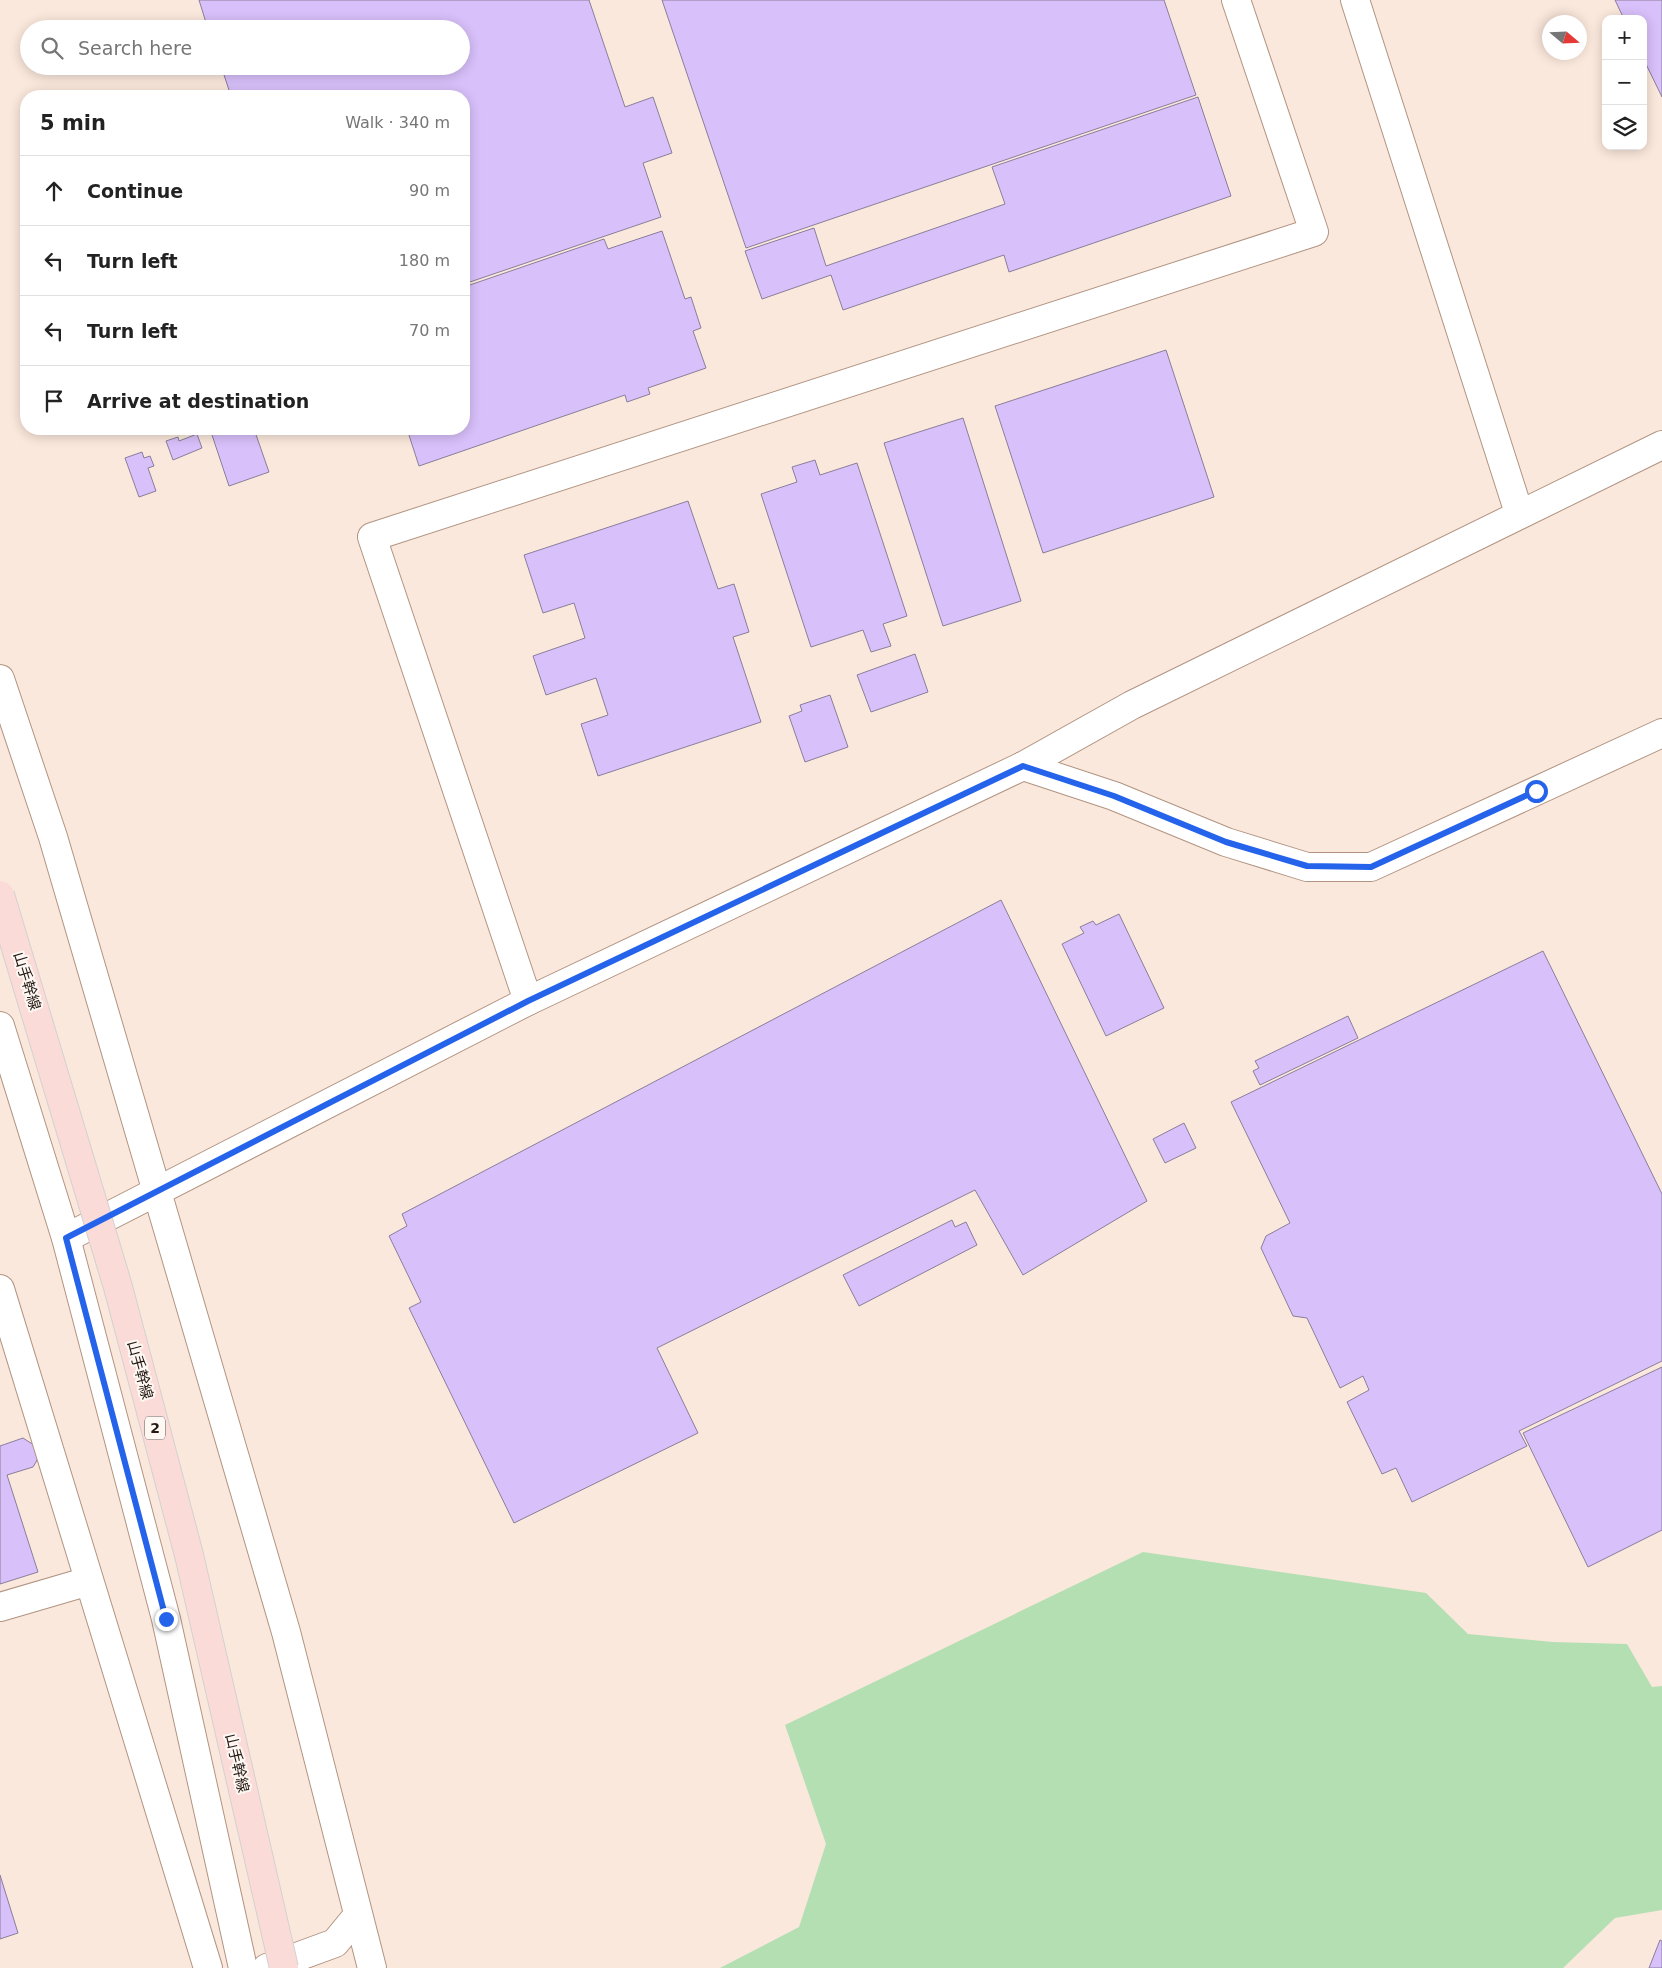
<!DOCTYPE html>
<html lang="en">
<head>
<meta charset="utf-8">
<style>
  :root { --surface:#fff; --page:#f2f2f2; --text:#222; --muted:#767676; --line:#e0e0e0 }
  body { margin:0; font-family:"DejaVu Sans","Noto Sans JP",sans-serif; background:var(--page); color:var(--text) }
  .controls { position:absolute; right:15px; top:15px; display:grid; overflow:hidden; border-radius:10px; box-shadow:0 2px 12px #0003 }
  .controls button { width:45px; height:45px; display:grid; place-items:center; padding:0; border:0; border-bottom:1px solid var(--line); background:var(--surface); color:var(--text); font:25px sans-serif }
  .compass { position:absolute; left:1542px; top:15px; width:45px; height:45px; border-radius:50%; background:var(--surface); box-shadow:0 2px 12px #0003; rotate:109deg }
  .stop { position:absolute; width:15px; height:15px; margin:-11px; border:4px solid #2563eb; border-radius:50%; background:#fff }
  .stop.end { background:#2563eb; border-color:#fff; box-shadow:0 1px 5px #0008 }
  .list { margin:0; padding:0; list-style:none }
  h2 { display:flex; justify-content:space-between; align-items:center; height:65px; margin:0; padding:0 20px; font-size:21px }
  h2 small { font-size:16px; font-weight:400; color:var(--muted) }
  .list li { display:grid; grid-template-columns:32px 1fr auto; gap:15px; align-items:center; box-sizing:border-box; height:70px; padding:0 20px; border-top:1px solid var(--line) }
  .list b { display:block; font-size:19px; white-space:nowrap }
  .list em { font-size:16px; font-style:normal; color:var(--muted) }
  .icon { flex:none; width:28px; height:28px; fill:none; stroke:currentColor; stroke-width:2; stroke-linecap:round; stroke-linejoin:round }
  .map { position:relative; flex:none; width:1662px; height:1968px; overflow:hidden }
  .search { position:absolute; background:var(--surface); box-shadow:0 2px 12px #0003; left:20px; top:20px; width:450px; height:55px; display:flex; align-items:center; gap:12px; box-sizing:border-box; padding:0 18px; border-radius:28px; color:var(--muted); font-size:19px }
  .panel { position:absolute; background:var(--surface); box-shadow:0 2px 12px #0003; left:20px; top:90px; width:450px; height:345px; border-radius:20px }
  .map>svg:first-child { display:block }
  .green { fill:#b4dfb3 }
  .building { fill:#d8c0fa; stroke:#897e9a }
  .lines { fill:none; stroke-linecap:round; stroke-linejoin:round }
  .minor-casing { stroke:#b19482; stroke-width:30 }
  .minor { stroke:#fff; stroke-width:28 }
  .major-bridge-casing { stroke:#d3d1d0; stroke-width:30; stroke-linecap:butt }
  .major-bridge { stroke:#fbdbd7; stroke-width:28 }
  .route { stroke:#2563eb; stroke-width:6 }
  .labels { text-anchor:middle; stroke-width:4; stroke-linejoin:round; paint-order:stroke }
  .shield { fill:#fef8f4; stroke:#655c56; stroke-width:1 }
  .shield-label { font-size:14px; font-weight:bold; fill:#241912 }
  .street-label { font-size:15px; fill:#241912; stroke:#fef8f4 }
</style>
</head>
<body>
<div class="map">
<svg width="1662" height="1968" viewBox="0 0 1662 1968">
  <rect width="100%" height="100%" fill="#fbe8dc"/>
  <!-- green -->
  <path class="green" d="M1143,1552L1426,1593L1468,1634L1553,1642L1627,1644L1652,1687L1662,1686V1910L1615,1918L1563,1968H720L799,1927L826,1844L785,1725Z"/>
  <!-- building -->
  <g class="building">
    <path d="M199,0H589L625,107L653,97L672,153L643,163L661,217L464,284V96H231L221,66H461V29H208Z"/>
    <path d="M662,0H1164L1196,95L746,248Z"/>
    <path d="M1615,0H1662V97L1643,58V19H1624Z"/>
    <path d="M1198,97L1231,196L1009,272L1004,255L843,310L831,275L762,299L745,251L814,228L826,266L1005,204L992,167Z"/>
    <path d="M662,231L685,299L691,297L701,328L693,331L706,368L648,388L650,394L627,402L625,395L419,466L407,429H464V287L604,239L608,249Z"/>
    <path d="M1166,350L1214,497L1043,553L995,406Z"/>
    <path d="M963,418L1021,601L943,626L884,443Z"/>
    <path d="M210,429H254L269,472L229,486Z"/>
    <path d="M197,434L202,448L173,460L166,441L178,437L179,441Z"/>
    <path d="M142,452L144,458L150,456L154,466L148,468L156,491L139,497L125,458Z"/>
    <path d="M815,460L820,475L857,463L907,616L883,624L891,646L871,652L863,630L811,647L761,494L797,482L792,467Z"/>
    <path d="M688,501L718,589L734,584L749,632L733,637L761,722L598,776L581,724L608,715L596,678L546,695L533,656L585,638L574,603L543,613L524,555Z"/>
    <path d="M915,654L928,692L871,712L857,675Z"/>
    <path d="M830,695L848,747L805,762L789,716L802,711L800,705Z"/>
    <path d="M1001,900L1147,1201L1023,1275L975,1190L657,1348L698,1433L514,1523L409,1308L421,1302L389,1236L407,1226L402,1214Z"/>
    <path d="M1119,914L1164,1008L1106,1036L1062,944L1084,933L1080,927L1093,921L1096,925Z"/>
    <path d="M1543,951L1662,1194V1361L1519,1431L1527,1446L1412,1502L1396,1468L1382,1474L1347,1402L1369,1390L1363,1376L1340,1388L1307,1318L1293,1316L1261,1248L1266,1236L1290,1223L1231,1102Z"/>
    <path d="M1348,1016L1358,1038L1260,1085L1253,1071L1259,1068L1255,1061Z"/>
    <path d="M1184,1123L1196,1148L1165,1163L1153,1139Z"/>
    <path d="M952,1220L955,1227L966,1222L977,1245L859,1306L843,1275Z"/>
    <path d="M1662,1367V1530L1588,1567L1523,1433Z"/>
    <path d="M23,1438L37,1447L39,1456L36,1462L33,1467L7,1475L38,1572L0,1584V1446Z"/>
    <path d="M0,1875L18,1933L0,1939Z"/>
    <path d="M1660,1940L1662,1941V1968H1649Z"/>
  </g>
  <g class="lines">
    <defs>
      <g id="minor">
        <path d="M1355,0L1519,513"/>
        <path d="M0,679L53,837L286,1632L372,1968"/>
        <path d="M1023,766L1114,796L1226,842L1307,867H1371L1662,733"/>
        <path d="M528,1001L372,537L1314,232L1236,0"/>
        <path d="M0,1026L66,1238L166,1619L243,1968"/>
        <path d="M66,1238L528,1001L1023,766L1132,705L1662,445"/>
        <path d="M0,1289L208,1968"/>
        <path d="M0,1607L89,1581"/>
        <path d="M267,1968L335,1943L358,1915"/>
      </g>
    </defs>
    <!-- minor casing -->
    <use href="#minor" class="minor-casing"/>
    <!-- minor -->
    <use href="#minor" class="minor"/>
    <defs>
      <path id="major-bridge" d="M0,895L118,1287L189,1555L284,1968"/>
    </defs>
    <!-- major-bridge casing -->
    <use href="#major-bridge" class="major-bridge-casing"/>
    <!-- major-bridge -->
    <use href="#major-bridge" class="major-bridge"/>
  </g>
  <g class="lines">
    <!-- route -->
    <path class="route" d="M166,1619L66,1238L528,1001L1023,766L1114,796L1226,842L1307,866L1371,867L1536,791"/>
  </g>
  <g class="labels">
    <!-- shield labels -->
    <rect class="shield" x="145" y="1416.5" width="20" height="23" rx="4"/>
    <g class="shield-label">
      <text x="155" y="1433">2</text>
    </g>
    <!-- street labels -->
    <g class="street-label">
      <text transform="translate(27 981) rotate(73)" y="5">山手幹線</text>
      <text transform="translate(140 1370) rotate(75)" y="5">山手幹線</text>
      <text transform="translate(237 1763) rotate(77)" y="5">山手幹線</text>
    </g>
  </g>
</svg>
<div class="controls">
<button>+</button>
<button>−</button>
<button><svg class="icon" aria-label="layers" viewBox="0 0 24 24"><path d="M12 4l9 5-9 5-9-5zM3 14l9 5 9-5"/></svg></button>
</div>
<svg class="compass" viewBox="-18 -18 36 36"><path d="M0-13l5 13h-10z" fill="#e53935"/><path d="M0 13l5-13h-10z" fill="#767676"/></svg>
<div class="stop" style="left:1536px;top:791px"></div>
<div class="stop end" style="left:166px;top:1619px"></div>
<div class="search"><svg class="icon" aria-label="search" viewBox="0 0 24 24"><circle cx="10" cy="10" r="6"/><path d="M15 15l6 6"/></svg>Search here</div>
<section class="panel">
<h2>5 min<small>Walk · 340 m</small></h2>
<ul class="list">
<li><svg class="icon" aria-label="ahead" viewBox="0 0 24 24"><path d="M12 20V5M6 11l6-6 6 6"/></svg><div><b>Continue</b></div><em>90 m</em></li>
<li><svg class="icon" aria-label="left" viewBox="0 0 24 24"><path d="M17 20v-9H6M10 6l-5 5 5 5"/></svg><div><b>Turn left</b></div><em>180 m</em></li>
<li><svg class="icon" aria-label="left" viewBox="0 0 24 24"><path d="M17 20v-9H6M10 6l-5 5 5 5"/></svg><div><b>Turn left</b></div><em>70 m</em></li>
<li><svg class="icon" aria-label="arrive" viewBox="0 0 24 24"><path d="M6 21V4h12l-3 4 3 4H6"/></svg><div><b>Arrive at destination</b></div></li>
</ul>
</section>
</div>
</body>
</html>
